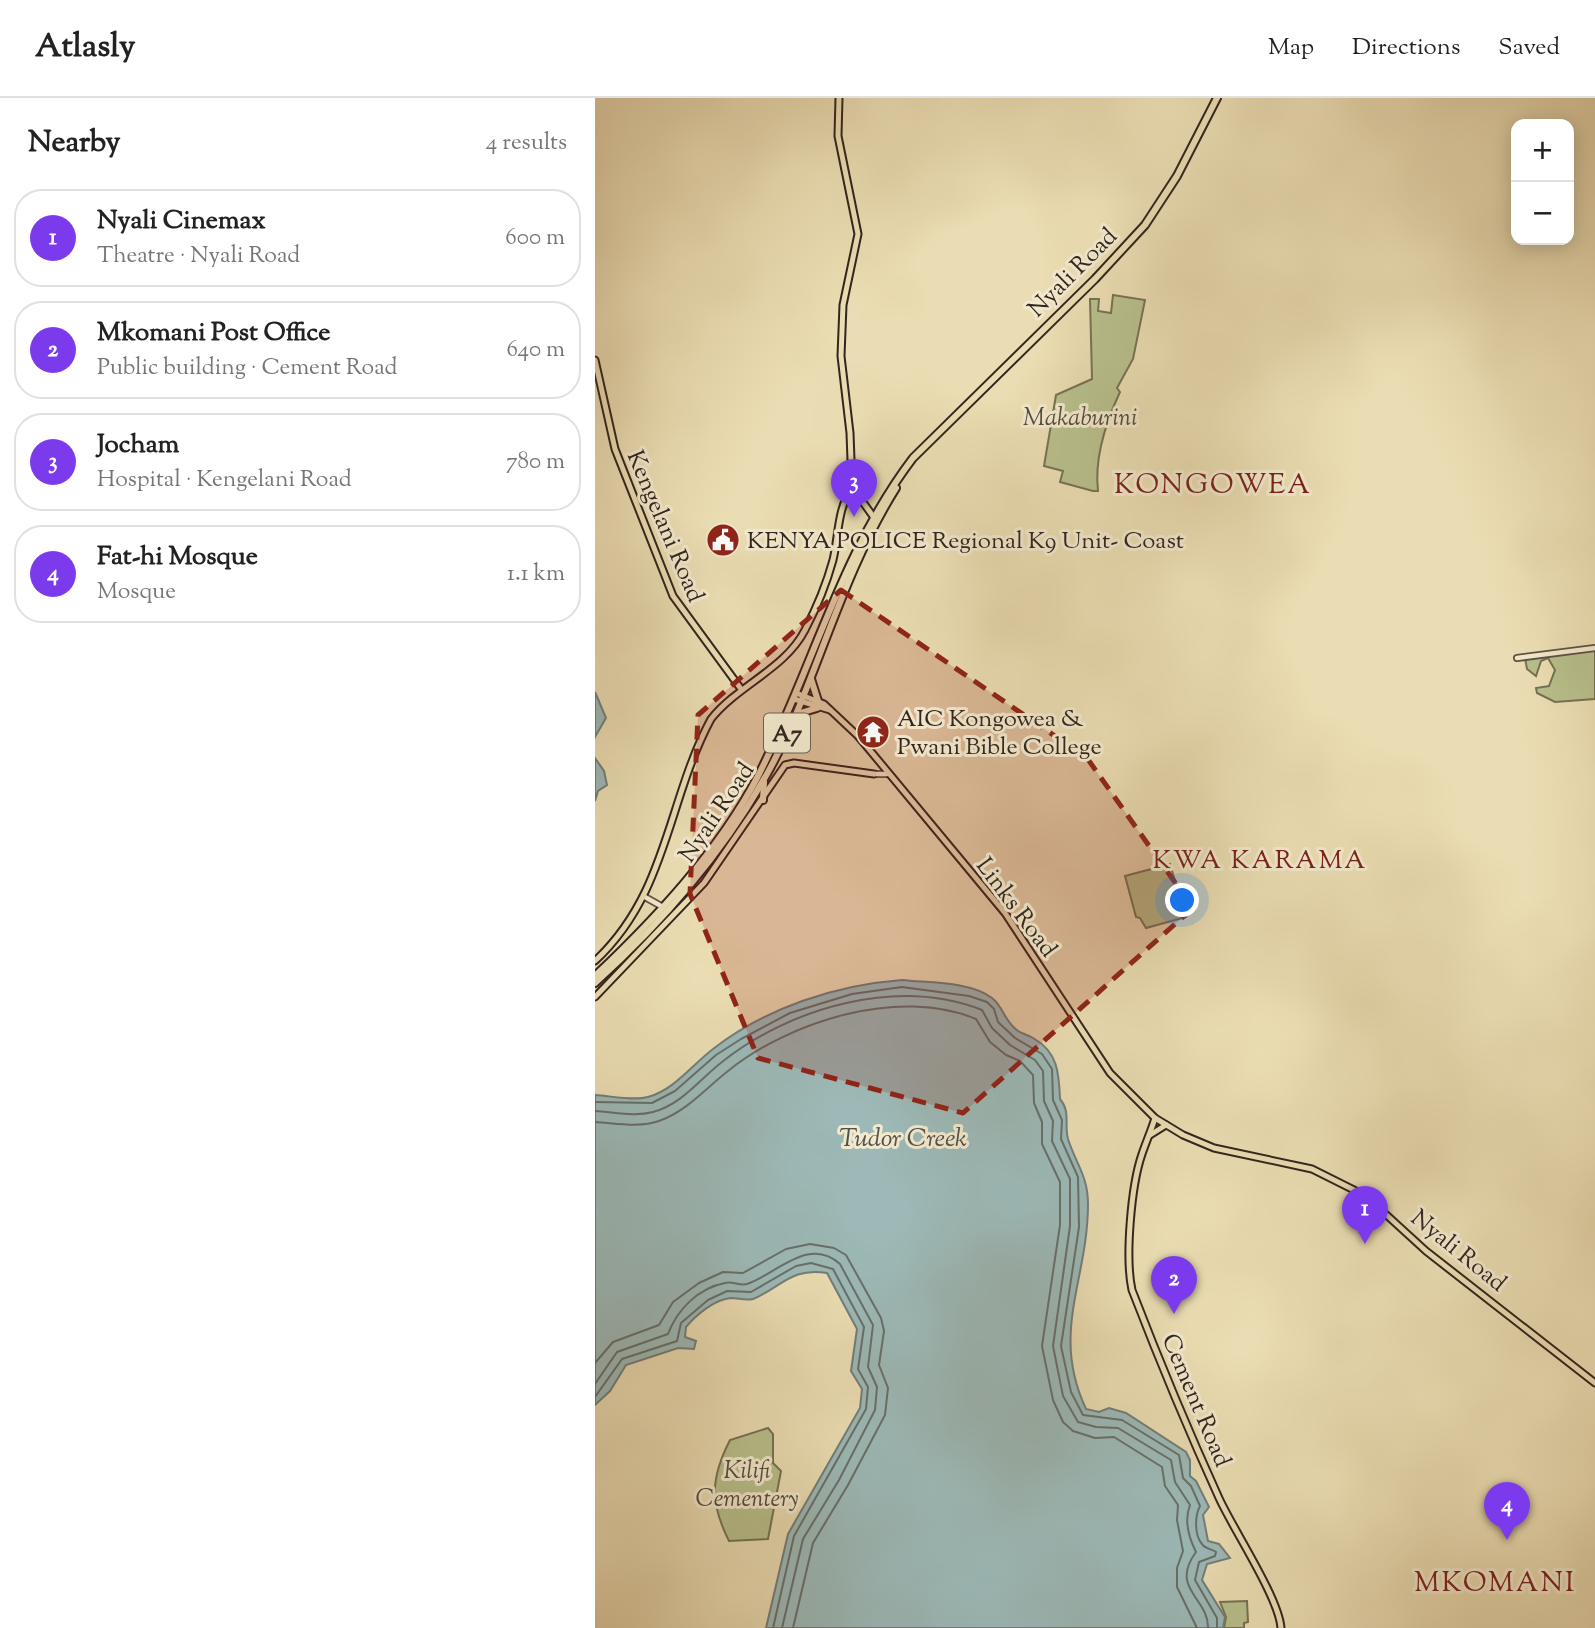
<!DOCTYPE html>
<html lang="en">
<head>
<meta charset="utf-8">
<style>
  :root { --surface:#fff; --page:#f6f6f6; --text:#222; --muted:#767676; --line:#e0e0e0; --accent:#7c3aed }
  body { margin:0; font-family:"Sorts Mill Goudy",serif; background:var(--page); color:var(--text) }
  .controls { position:absolute; right:21px; top:21px; display:grid; overflow:hidden; border-radius:14px; box-shadow:0 4px 18px #0003 }
  .controls button { width:63px; height:63px; display:grid; place-items:center; padding:0; border:0; border-bottom:2px solid var(--line); background:var(--surface); color:var(--text); font:35px sans-serif }
  .you { position:absolute; left:588px; top:803px; width:24px; height:24px; margin:-18px; border:5px solid #fff; border-radius:50%; background:#1a73e8; box-shadow:0 0 0 10px #1a73e833 }
  .badge { display:grid; place-items:center; width:46px; height:46px; border-radius:50%; background:var(--accent); color:#fff; font-size:23px; font-weight:700 }
  .pin { position:absolute; translate:-50% -58px; filter:drop-shadow(0 2px 4px #0008) }
  .pin::after { content:''; position:absolute; top:37px; width:24px; height:21px; background:inherit; clip-path:polygon(0 0,100% 0,50% 100%) }
  .list { margin:0; padding:0; list-style:none }
  h2 { display:flex; justify-content:space-between; align-items:center; height:91px; margin:0; padding:0 28px; font-size:30px }
  h2 small { font-size:23px; font-weight:400; color:var(--muted) }
  .list li { display:grid; grid-template-columns:46px 1fr auto; gap:21px; align-items:center; box-sizing:border-box; height:98px; margin:0 14px 14px; padding:0 14px; border:2px solid var(--line); border-radius:28px }
  .list b { display:block; font-size:26px; white-space:nowrap }
  .list p { margin:0; font-size:23px; white-space:nowrap; color:var(--muted) }
  .list em { font-size:23px; font-style:normal; color:var(--muted) }
  .map { position:relative; flex:none; width:1000px; height:1530px; overflow:hidden }
  header { display:flex; align-items:center; gap:42px; box-sizing:border-box; height:98px; padding:0 35px; background:var(--surface); border-bottom:2px solid var(--line) }
  header strong { font-size:33px }
  nav { display:flex; gap:38px; margin-inline-start:auto; font-size:24px }
  main { display:flex }
  aside { flex:1; background:var(--surface) }
  .map>svg:first-child { display:block }
  .green { fill:#b8c08c; stroke:#757255; stroke-width:2 }
  .water { fill:#9cb9b7; stroke:#727e7a; stroke-width:2 }
  .lines { fill:none; stroke-linecap:round; stroke-linejoin:round }
  .shore { stroke:#676f6a; stroke-width:2 }
  .minor-casing { stroke:#605343; stroke-width:8 }
  .major-casing { stroke:#32251e; stroke-width:9 }
  .highway-casing { stroke:#32251e; stroke-width:10 }
  .minor { stroke:#f2e9ce; stroke-width:4.5 }
  .major { stroke:#ebddb3; stroke-width:5 }
  .highway { stroke:#ebddb3; stroke-width:6 }
  .marked { fill:#8f2418; fill-opacity:0.2; stroke:#8f2418; stroke-width:5; stroke-dasharray:14 9; stroke-linejoin:round }
  .labels { text-anchor:middle; stroke-width:6; stroke-linejoin:round; paint-order:stroke }
  .shield { fill:#f2e9ce; stroke:#6c6053; stroke-width:2 }
  .shield-label { font-size:23px; font-weight:bold; fill:#32251e }
  .street-label { font-size:24px; fill:#32251e; stroke:#f2e9ce }
  .park-label { font-size:24px; font-style:italic; fill:#544c3a; stroke:#f2e9ce }
  .poi-label { font-size:24px; fill:#32251e; stroke:#f2e9ce; text-anchor:start }
  .neighbourhood-label { font-size:26px; letter-spacing:2px; fill:#7a1f14; stroke:#f2e9ce }
  .water-label { font-size:26px; font-style:italic; fill:#52514c; stroke:#f2e9ce }
  .quarter-label { font-size:28px; letter-spacing:2px; fill:#7a1f14; stroke:#f2e9ce }
</style>
</head>
<body>
<header>
<strong>Atlasly</strong>
<nav><a>Map</a><a>Directions</a><a>Saved</a></nav>
</header>
<main>
<aside>
<h2>Nearby<small>4 results</small></h2>
<ul class="list">
<li><span class="badge">1</span><div><b>Nyali Cinemax</b><p>Theatre · Nyali Road</p></div><em>600 m</em></li>
<li><span class="badge">2</span><div><b>Mkomani Post Office</b><p>Public building · Cement Road</p></div><em>640 m</em></li>
<li><span class="badge">3</span><div><b>Jocham</b><p>Hospital · Kengelani Road</p></div><em>780 m</em></li>
<li><span class="badge">4</span><div><b>Fat-hi Mosque</b><p>Mosque</p></div><em>1.1 km</em></li>
</ul>
</aside>
<div class="map">
<svg width="1000" height="1530" viewBox="0 0 1000 1530">
  <rect width="100%" height="100%" fill="#ebddb3"/>
  <filter id="stains"><feTurbulence type="fractalNoise" baseFrequency=".00286" numOctaves="4"/><feColorMatrix values="0 0 0 0 .2 0 0 0 0 .09 0 0 0 0 .02 0 0 0 .5 -.17"/></filter>
  <radialGradient id="worn" r=".72"><stop offset=".6" stop-color="#630" stop-opacity="0"/><stop offset="1" stop-color="#630" stop-opacity=".3"/></radialGradient>
  <!-- green -->
  <g class="green">
    <path d="M518,197L550,202L538,261L522,290L525,294C511,324 499,359 503,393H498L465,384L468,373L449,368L461,297L497,281L495,201H504L503,213L516,215Z"/>
    <path d="M1000,550V601L960,604L942,595L941,590L954,588L960,572L953,560L946,563L941,578L932,571L930,560Z"/>
    <path d="M575,766L591,819L551,830L545,820L541,819L530,778Z"/>
    <path d="M173,1330L178,1336V1365L186,1373L173,1441L134,1443C115,1405 115,1381 135,1342Z"/>
    <path d="M652,1503L653,1524L649,1525V1530H629L631,1519L625,1504Z"/>
  </g>
  <!-- water -->
  <g class="water">
    <path d="M0,594L11,620L0,639Z"/>
    <path d="M0,660L9,673L12,687L3,693L0,703Z"/>
    <path d="M307,882C333,885 375,883 397,900C409,909 408,922 423,933C428,936 433,937 438,940C463,954 464,975 465,1001C476,1014 469,1026 473,1041C481,1066 493,1078 493,1106C493,1183 455,1234 491,1311L504,1314L514,1310L531,1315L591,1354L595,1362V1378L601,1383L614,1409L608,1417L613,1443L624,1446L635,1460L612,1466L607,1482L630,1519L628,1530H171L193,1436L265,1310L267,1291L256,1273L262,1231L232,1175C196,1169 187,1189 158,1201C151,1203 143,1200 136,1200C120,1201 101,1217 91,1229L90,1239L101,1243L99,1251L83,1250L31,1267L15,1293L0,1307V997C17,998 37,1003 53,999C79,992 97,967 118,951C171,910 240,887 307,882Z"/>
  </g>
  <g class="lines">
    <!-- shore -->
    <g class="shore">
      <path d="M0,1004L57,1005L80,993L121,957L146,941L195,915L257,896L307,889L374,898L392,904L399,911L403,924L420,940L447,956L457,971L458,1002L467,1022L466,1041L483,1079L484,1129L466,1248L476,1294L488,1317L527,1322L584,1357L588,1380L596,1388L605,1408C600,1417 599,1437 607,1446C610,1451 617,1451 621,1454L620,1458L604,1464L600,1482L622,1520V1530"/>
      <path d="M0,1013C19,1014 40,1019 58,1014C86,1007 105,981 127,964C196,909 303,879 387,912L397,930L415,947L440,962L448,973L449,1003L458,1023L457,1043L475,1081V1128L458,1248L468,1298L483,1324L501,1329L523,1330L576,1362L580,1384L595,1407C589,1422 594,1440 601,1454C574,1491 614,1500 613,1530"/>
      <path d="M0,1024C20,1025 44,1030 64,1023C92,1013 111,990 133,973C195,923 304,889 381,921L395,944L411,957L425,963L438,977L439,1005L447,1024V1046L465,1084V1127L447,1248L458,1302L468,1324L478,1333L500,1340L519,1339L567,1369L570,1388L583,1407L582,1422L588,1453L582,1470V1489L602,1530"/>
      <path d="M0,1265L18,1244L64,1227L78,1204L104,1185L128,1174L148,1175L191,1151L215,1146L239,1150L251,1157L286,1220L289,1233L284,1267L293,1290L290,1317L253,1387L218,1445L198,1530"/>
      <path d="M0,1286L22,1254L73,1236C82,1212 103,1190 130,1185C137,1183 145,1188 152,1186C180,1177 214,1137 245,1166L278,1227L273,1269L282,1289L280,1312L244,1382L208,1441L187,1530"/>
      <path d="M0,1299L27,1261L82,1243L86,1225L113,1202L132,1193L156,1194L201,1168L216,1165L238,1171L269,1229L263,1271L273,1289L271,1311L199,1438L178,1530"/>
    </g>
    <defs>
      <g id="minor">
        <path d="M922,560L1000,550"/>
        <path d="M279,676H292"/>
        <path d="M50,799L66,808"/>
      </g>
      <g id="major">
        <path d="M244,0L243,38L263,136L248,207L246,258L255,335L257,389L280,421"/>
        <path d="M0,262L20,351L78,498L146,591"/>
        <path d="M201,595L229,606L263,638L410,815L515,975L560,1020L588,1037L619,1050L717,1071L761,1093L785,1111L831,1153L1000,1285"/>
        <path d="M199,601L235,612"/>
        <path d="M0,863C73,795 72,703 116,621C143,587 190,571 210,532C221,511 232,484 238,462C244,436 242,412 257,389"/>
        <path d="M0,899L109,785L190,667L199,665L279,676"/>
        <path d="M560,1020C556,1033 551,1044 547,1056C536,1088 530,1160 537,1192C564,1262 593,1332 624,1400C638,1431 684,1500 686,1530"/>
        <path d="M555,1037L571,1027"/>
      </g>
      <g id="highway">
        <path d="M216,581L223,603"/>
        <path d="M202,616L222,610"/>
        <path d="M168,702L169,684"/>
        <path d="M0,878C60,821 123,754 162,680C217,573 245,456 318,360L500,181L550,127L582,78L622,0"/>
        <path d="M0,885C84,809 159,718 202,614C234,537 257,460 301,390"/>
      </g>
    </defs>
    <!-- minor casing -->
    <use href="#minor" class="minor-casing"/>
    <!-- major casing -->
    <use href="#major" class="major-casing"/>
    <!-- highway casing -->
    <use href="#highway" class="highway-casing"/>
    <!-- minor -->
    <use href="#minor" class="minor"/>
    <!-- major -->
    <use href="#major" class="major"/>
    <!-- highway -->
    <use href="#highway" class="highway"/>
  </g>
  <!-- marked area -->
  <path class="marked" d="M246,492L492,660L598,810L368,1015L163,960L95,796L103,617Z"/>
  <!-- icons -->
  <defs>
    <symbol id="civic-disc" viewBox="-11 -11 22 22"><circle r="9.5" fill="#8f2418" stroke="#f2e9ce"/><path d="M-.6-6.5H3V-4.5H.6V-3L4-1V1h2V6H-6V1h2V-1L-.6-3ZM-1.2 2.5V6h2.4V2.5Z" fill="#fff"/></symbol>
    <symbol id="temple-disc" viewBox="-11 -11 22 22"><circle r="9.5" fill="#8f2418" stroke="#f2e9ce"/><path d="M0-6L5-2H3V0L6.5 2.5H4V6H1.5V3h-3V6H-4V2.5H-6.5L-3 0V-2H-5Z" fill="#fff"/></symbol>
  </defs>
  <g fill-rule="evenodd">
    <use href="#civic-disc" x="109" y="423" width="38" height="38"/>
    <use href="#temple-disc" x="259" y="615" width="38" height="38"/>
  </g>
  <g class="labels">
    <!-- shield labels -->
    <rect class="shield" x="169" y="615.5" width="46" height="39" rx="5"/>
    <g class="shield-label">
      <text x="192" y="643">A7</text>
    </g>
    <!-- street labels -->
    <g class="street-label">
      <text transform="translate(477 174) rotate(-45)" y="8">Nyali Road</text>
      <text transform="translate(71 428) rotate(67)" y="8">Kengelani Road</text>
      <text transform="translate(121 714) rotate(-56)" y="8">Nyali Road</text>
      <text transform="translate(422 809) rotate(53)" y="8">Links Road</text>
      <text transform="translate(864 1152) rotate(39)" y="8">Nyali Road</text>
      <text transform="translate(602 1302) rotate(67)" y="8">Cement Road</text>
    </g>
    <!-- park labels -->
    <g class="park-label">
      <text x="485" y="327">Makaburini</text>
      <text x="152" y="1380">Kilifi<tspan x="152" dy="28">Cementery</tspan></text>
    </g>
    <!-- poi labels -->
    <g class="poi-label">
      <text x="152" y="450">KENYA POLICE Regional K9 Unit- Coast</text>
      <text x="302" y="628">AIC Kongowea &amp;<tspan x="302" dy="28">Pwani Bible College</tspan></text>
    </g>
    <!-- neighbourhood labels -->
    <g class="neighbourhood-label">
      <text x="665" y="770">KWA KARAMA</text>
    </g>
    <!-- water labels -->
    <g class="water-label">
      <text x="308" y="1048">Tudor Creek</text>
    </g>
    <!-- quarter labels -->
    <g class="quarter-label">
      <text x="618" y="395">KONGOWEA</text>
      <text x="900" y="1493">MKOMANI</text>
    </g>
  </g>
  <rect width="100%" height="100%" filter="url(#stains)"/>
  <rect width="100%" height="100%" fill="url(#worn)"/>
</svg>
<div class="controls">
<button>+</button>
<button>−</button>
</div>
<div class="you"></div>
<div class="pin badge" style="left:770px;top:1146px">1</div>
<div class="pin badge" style="left:579px;top:1216px">2</div>
<div class="pin badge" style="left:259px;top:419px">3</div>
<div class="pin badge" style="left:912px;top:1442px">4</div>
</div>
</main>
</body>
</html>
